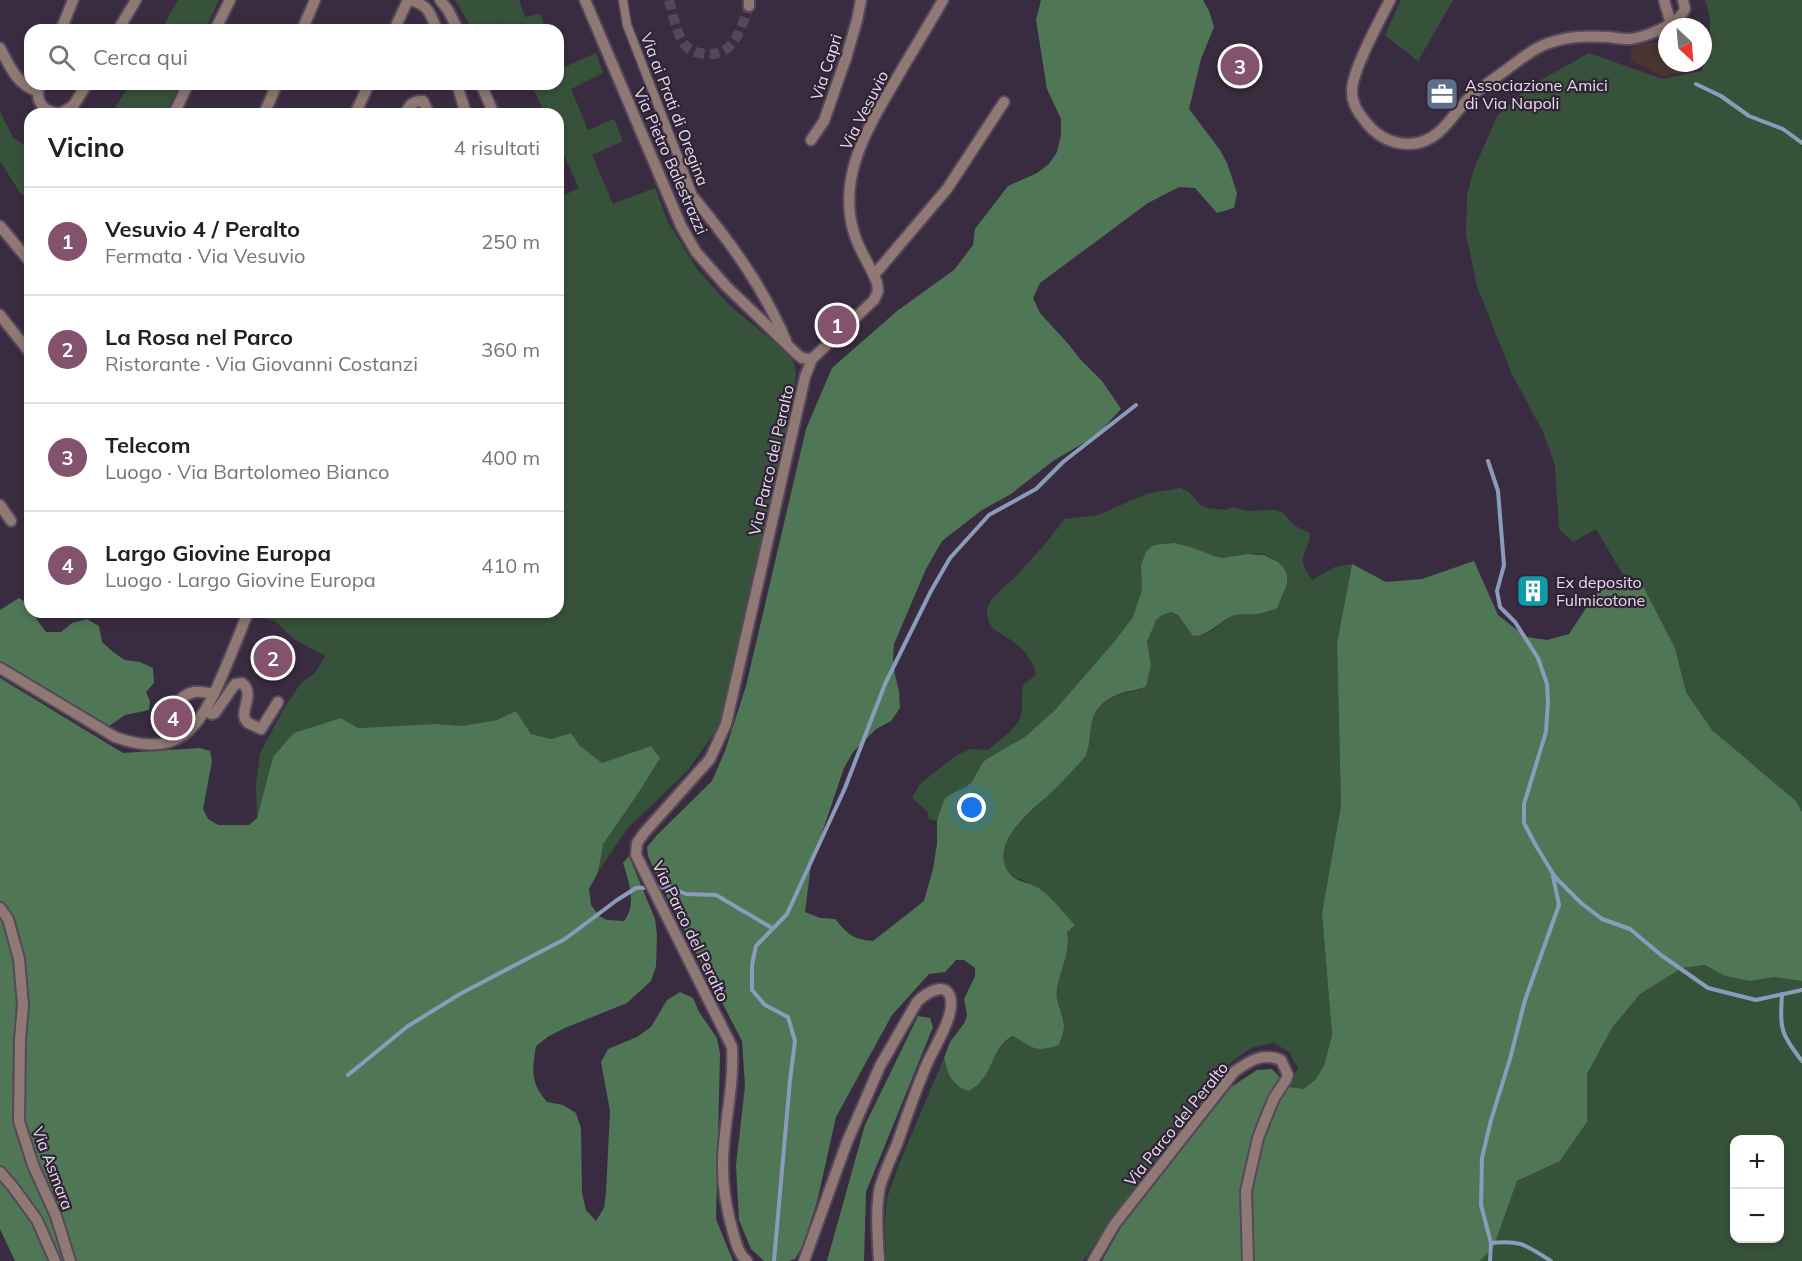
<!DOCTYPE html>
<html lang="it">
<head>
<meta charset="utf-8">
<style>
  :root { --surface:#fff; --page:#f2f2f2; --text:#202124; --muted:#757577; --line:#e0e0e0; --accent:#83526d }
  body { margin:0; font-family:Mulish,sans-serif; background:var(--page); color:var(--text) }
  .controls { position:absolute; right:18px; bottom:18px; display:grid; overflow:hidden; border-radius:12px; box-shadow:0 3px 9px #0003 }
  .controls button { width:54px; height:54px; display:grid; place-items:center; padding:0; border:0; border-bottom:2px solid var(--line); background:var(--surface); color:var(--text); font:30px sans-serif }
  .compass { position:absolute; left:1658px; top:18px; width:54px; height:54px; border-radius:50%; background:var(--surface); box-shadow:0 3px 9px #0003; rotate:154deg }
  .you { position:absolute; left:972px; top:808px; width:21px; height:21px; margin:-15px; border:4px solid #fff; border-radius:50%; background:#1a73e8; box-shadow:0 0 0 9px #1a73e833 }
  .badge { display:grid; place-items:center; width:39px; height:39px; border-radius:50%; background:var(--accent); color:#fff; font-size:20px; font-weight:700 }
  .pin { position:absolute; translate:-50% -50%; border:3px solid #fff; box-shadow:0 2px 6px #0006 }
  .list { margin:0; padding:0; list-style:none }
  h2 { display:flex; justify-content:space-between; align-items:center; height:78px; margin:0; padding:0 24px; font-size:26px }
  h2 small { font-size:20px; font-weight:400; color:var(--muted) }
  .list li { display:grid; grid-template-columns:39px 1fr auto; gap:18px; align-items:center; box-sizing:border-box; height:108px; padding:0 24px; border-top:2px solid var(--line) }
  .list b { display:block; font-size:22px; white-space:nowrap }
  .list p { margin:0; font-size:20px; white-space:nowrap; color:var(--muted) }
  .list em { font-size:20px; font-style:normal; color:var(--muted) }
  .icon { flex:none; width:33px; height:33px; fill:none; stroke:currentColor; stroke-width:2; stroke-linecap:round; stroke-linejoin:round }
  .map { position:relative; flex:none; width:1802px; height:1261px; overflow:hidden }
  .search { position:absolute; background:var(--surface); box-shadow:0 3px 9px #0003; left:24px; top:24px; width:540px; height:66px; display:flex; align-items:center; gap:15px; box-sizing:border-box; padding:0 21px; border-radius:18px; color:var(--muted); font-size:22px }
  .panel { position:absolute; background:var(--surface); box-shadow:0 3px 9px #0003; left:24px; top:108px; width:540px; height:510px; border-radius:18px }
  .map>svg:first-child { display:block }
  .industrial { fill:#493431 }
  .green { fill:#37523b; fill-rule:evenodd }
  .forest { fill:#4f7755 }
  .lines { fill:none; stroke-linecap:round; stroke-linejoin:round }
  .stream { stroke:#8a9cbb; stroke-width:4 }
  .minor-tunnel { stroke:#54475a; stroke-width:10; stroke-dasharray:10 5; stroke-linecap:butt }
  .pedestrian-casing { stroke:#56485b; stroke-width:11 }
  .minor-casing { stroke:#56485b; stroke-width:14 }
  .pedestrian { stroke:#907874; stroke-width:8 }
  .minor { stroke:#907874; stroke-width:10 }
  .labels { text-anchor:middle; stroke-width:4.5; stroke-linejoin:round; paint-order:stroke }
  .street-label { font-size:16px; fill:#e7deeb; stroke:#302336 }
  .poi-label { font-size:16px; fill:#e7deeb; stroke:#302336; text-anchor:start }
</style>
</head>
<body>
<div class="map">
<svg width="1802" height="1261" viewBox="0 0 1802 1261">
  <rect width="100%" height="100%" fill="#3a2c40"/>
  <!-- industrial -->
  <path class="industrial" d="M1667,39V63H1694V65L1683,72L1662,76L1630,60L1632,47Z"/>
  <!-- green -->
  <g class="green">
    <path d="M178,0H219L205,30H161Z"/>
    <path d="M455,0H519L525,17L540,14L546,30H506L503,23L481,30H473Z"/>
    <path d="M1401,0H1453L1418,61L1385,35Z"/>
    <path d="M1705,0H1802V812L1796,801L1712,730L1686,692L1675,648L1644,588L1626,580L1596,529L1573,542L1559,529L1555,465L1543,432L1511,372L1477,286L1466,234L1467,195L1474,169L1497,116L1527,88L1589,53L1662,79L1702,71C1708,49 1715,22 1705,0Z"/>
    <path d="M596,53L603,73L571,89L588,130L614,119L623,141L592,155L613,204L655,188L668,222L697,269L729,305L790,355L794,364L796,373L791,425L720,725L688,770L627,829L598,872L602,844L639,792L659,757L651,746L602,763L580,746L571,733L551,739L531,734L516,711L497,720L462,726L436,724L358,728L341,718L273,757L257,818L256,784L260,753L286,705L301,683L315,673L325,656L294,639L275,621L256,617L257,612H558V198L579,188L558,142V114H545L531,84H558V60L562,68Z"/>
    <path d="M130,84H180L165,114H111Z"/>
    <path d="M0,111L13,138L26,146L30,145V203L19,191L0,161Z"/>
    <path d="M1180,488L1189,492L1200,505L1208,508L1225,510L1232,507L1248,511L1275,510L1283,513L1295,526L1310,533C1308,559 1294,552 1312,580L1335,567L1352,564L1337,643L1341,806L1322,913L1332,1035L1324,1067L1316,1079L1304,1089L1289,1087L1298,1068L1289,1052L1274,1043L1253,1047L1232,1061L1181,1124L1083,1261H886L885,1226L887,1198L899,1164L944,1058L946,1067L982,1081C990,1065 997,1044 1014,1036L1035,1049L1059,1045C1061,1039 1064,1033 1064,1026C1063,1013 1055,1002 1057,989C1060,969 1071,953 1067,932C1055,917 1043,899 1030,885C1022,876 1014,882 1005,867C991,841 1039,805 1054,790C1065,779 1075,768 1086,756C1089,747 1088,737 1089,728C1094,702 1117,693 1140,690L1151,666L1147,643L1152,627L1156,620L1162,615L1170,612L1178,615L1193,636L1210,632L1230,617L1238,614H1254L1270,611L1283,567C1278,562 1270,556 1263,554C1250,551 1238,558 1225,558C1197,557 1185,536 1152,546L1141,565L1142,585L1139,602L1133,617L1114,642L1055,710L1026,737L990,757L984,762L972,782L966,787L951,794L942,805L937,821L929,819L927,811L912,798L920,784L954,757L970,749L988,750C998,742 1018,727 1021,715C1023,705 1021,695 1023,685L1036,675C1032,652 1012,640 993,629C989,622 985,615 988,607C992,595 1007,585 1016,576C1033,557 1050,540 1064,519L1098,515L1146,494Z"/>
    <path d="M1705,965L1725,976L1750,981L1774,977L1802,981V1261H1480L1494,1246L1517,1181L1560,1161L1587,1122V1074L1612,1028L1640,994L1682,968ZM1734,1140H1780V1238H1734Z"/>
  </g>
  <!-- forest -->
  <g class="forest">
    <path d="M1041,0H1203L1209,11L1214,27L1201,59L1189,109L1220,150L1227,163L1237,193L1234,208L1217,213L1195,188L1179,187L1148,203L1040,283L1033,298L1040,313L1070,346L1080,359L1102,381L1121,409L1097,435L1053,461L1011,494L982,510L942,541L926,569L894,644L893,659L895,675L899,691L900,708L891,721L876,729L853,752L844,768L811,865L805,912L820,918L835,919C849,935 852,939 873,941L924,901L933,869L937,844V821L942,805L945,798L951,794L966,787L972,782L983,762L990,757L1025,737L1055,710L1114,642L1133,617L1141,593L1142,585L1141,565L1146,552L1152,546L1160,544L1175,543L1190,547L1214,556L1223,558L1248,554L1264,555L1278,562L1283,567L1287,575V584L1277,608C1270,611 1262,614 1254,614C1246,615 1238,613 1230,617C1217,624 1210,635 1193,636L1178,615L1171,612L1162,615L1156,620L1147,642L1151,666L1146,686C1138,691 1129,690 1119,694C1083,709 1095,728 1086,756C1075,768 1065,779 1054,790C1035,808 984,845 1011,875C1018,882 1031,883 1040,889C1053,898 1064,914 1075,925L1067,932C1071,953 1060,969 1057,989C1055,1002 1063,1013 1064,1026C1064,1032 1061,1039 1059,1045C1034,1053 1034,1048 1013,1036C993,1046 993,1070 980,1082C977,1086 972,1088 969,1091C952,1086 948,1074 944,1058L950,1042L965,1022L967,1015L964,999L975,976V968L964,960H956L945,972L929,974L892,1015L836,1117L817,1202L803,1245L795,1259L789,1261H764L751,1249L739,1220L736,1165L745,1086L742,1041L659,881L648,856L647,847L657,835L712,781L725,751L746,686L806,429L832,368L897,311L954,270L973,245L975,229L1008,186L1037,173L1049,164L1057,152L1061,135V119L1047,89L1036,20Z"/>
    <path d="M1474,561L1498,615L1526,637L1547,640L1569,634L1604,581L1626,580L1644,588L1675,648L1686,692L1712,730L1796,801L1802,812V981L1774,977L1750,981L1725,976L1705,965L1682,968L1640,994L1612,1028L1587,1074V1122L1560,1161L1517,1181L1494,1246L1480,1261H1102L1121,1227L1231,1087L1257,1070L1272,1069L1289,1087L1304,1089L1316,1079L1324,1066L1332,1035L1322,913L1341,806L1337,643L1352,564L1386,582L1422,579Z"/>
    <path d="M19,598L30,605V612H34L37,620L46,632H61L72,623L87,619L99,626L102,642L113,652L125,660L140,662L153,668L154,683L146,692L150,701L149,710L125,715L109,726L0,662V610Z"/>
    <path d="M0,678L123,753L200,748L210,751L212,761L203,809L208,819L218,825H249L257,818L273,757L294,733L341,718L358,728L436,724L462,726L497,720L516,711L531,734L551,739L571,733L580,746L602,763L651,746L660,758L639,792L603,844L598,872L589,889L591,905L599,916L607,920L624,921C637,905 629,882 623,863L629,856L655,919L657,935L656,966L651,981L627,1003L565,1028L549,1036L536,1046C532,1071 530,1082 547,1102L563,1105L576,1113L581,1128L582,1193L586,1210L596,1221L604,1208L606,1192L610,1111L601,1062L608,1049L637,1037L651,1027L667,1000L680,992L693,998L699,1012L717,1038L720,1054L716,1219L733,1261H15L0,1229Z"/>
    <path d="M918,1016L930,1018L933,1027L866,1192L864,1261H827L865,1125Z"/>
  </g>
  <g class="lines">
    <!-- stream -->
    <g class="stream">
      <path d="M1696,84L1721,96L1749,116L1783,129L1802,143"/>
      <path d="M1488,461L1498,491L1504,565L1497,591L1500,607L1515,622L1538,658L1547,684L1548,702L1546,732L1524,804V823L1535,844L1555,877L1581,903L1602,919L1630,929L1661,955L1708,988L1756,1000L1802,990"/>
      <path d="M1782,994C1780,1029 1780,1033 1802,1061"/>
      <path d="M348,1075L408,1026L460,994L565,939L617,900L636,888L669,887L686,894L716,895L772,928"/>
      <path d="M1491,1243C1522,1240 1525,1245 1551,1261"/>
      <path d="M774,1261L790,1080L795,1041L788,1017L765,1005L752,990V965L756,946L787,914L845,788L885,684L931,591L950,558L989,515L1036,489L1063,462L1136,405"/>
      <path d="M1490,1261L1491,1243L1481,1205L1482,1158L1491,1120L1510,1059L1525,1000L1559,905L1553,876"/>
    </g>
    <!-- minor-tunnel -->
    <path class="minor-tunnel" d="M669,0C673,14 676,33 685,45C690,52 698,53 706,54C735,56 741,28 749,6"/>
    <defs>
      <path id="pedestrian" d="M623,0L627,25L694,198"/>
      <g id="minor">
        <path d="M410,0C429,5 430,13 437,30"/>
        <path d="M440,0L448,10L458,30"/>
        <path d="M585,0L681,226L696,252L726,286L798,355L802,358L812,359"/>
        <path d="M1390,0C1380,20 1351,72 1352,92C1352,103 1358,113 1365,121C1383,145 1416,153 1440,131C1451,121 1459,108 1470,97C1479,89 1490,82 1499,75C1515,64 1531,49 1549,43C1569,36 1587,36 1608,37C1615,38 1623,39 1630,39C1646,37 1679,24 1685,9L1683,0"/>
        <path d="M1664,0L1671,24"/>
        <path d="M749,6V0"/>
        <path d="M61,30L73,0"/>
        <path d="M118,30L136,0"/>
        <path d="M215,30L230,0"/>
        <path d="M302,30L315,0"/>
        <path d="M394,30L408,0"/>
        <path d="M0,48C9,65 17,85 37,91"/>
        <path d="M40,84C34,101 43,113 61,113L73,106L87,84"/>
        <path d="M457,84L466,114"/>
        <path d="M481,84L494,114"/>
        <path d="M174,114L188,84"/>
        <path d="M264,114L277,84"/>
        <path d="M355,114L369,84"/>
        <path d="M405,114C409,106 413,100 423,101L429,114"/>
        <path d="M811,140L824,121L847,55L857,20L861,0"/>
        <path d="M694,198C730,242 764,288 786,341"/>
        <path d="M0,226L30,262"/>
        <path d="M874,275L947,189L1004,102"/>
        <path d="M0,315L30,353"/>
        <path d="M0,505L11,521"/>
        <path d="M0,668L115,737C178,760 199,729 222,676C231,655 240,633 248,612"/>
        <path d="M205,711L212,714L215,713L235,684L242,683C257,695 236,713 248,723C252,725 257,727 261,729L278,702"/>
        <path d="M171,741C168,723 172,697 194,692C201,691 208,693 214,694"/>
        <path d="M0,908L8,919L19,959L23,1005L20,1039L19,1121L33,1165L56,1216L70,1261"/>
        <path d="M0,1172L13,1187L37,1220L55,1261"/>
        <path d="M747,1261C738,1254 736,1242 733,1232C725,1205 721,1173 724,1144C727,1110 734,1081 732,1047L636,855L637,843L644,833L710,759L726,724L805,377L812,359L874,300L878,291L877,283C871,266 859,251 854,233C837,178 867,129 894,83C910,55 927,28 943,0"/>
        <path d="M804,1261L847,1142L880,1066L917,1002C926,993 949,978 951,1002C952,1021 933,1049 926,1066C915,1092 906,1118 897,1144C891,1158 884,1173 880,1187C875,1211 878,1237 879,1261"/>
        <path d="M1093,1261L1114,1225L1234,1072C1249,1061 1263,1052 1281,1060L1288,1075L1286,1080L1274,1098L1265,1120L1258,1138L1246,1191L1248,1261"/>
      </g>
    </defs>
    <!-- pedestrian casing -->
    <use href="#pedestrian" class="pedestrian-casing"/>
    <!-- minor casing -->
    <use href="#minor" class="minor-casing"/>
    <!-- pedestrian -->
    <use href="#pedestrian" class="pedestrian"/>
    <!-- minor -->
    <use href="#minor" class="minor"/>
  </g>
  <!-- icons -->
  <defs>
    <symbol id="office-square" viewBox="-11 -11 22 22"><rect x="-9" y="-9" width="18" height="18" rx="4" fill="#5c6f8a" stroke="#302336"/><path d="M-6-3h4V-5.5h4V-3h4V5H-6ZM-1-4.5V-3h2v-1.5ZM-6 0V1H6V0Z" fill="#fff"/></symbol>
    <symbol id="building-square" viewBox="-11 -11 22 22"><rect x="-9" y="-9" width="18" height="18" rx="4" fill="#0f9aa8" stroke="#302336"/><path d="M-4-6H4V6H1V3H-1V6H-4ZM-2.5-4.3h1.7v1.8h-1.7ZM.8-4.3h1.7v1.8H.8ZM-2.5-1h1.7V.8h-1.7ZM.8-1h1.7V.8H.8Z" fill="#fff"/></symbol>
  </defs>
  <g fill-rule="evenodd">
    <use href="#office-square" x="1423" y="75" width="38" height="38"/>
    <use href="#building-square" x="1514" y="572" width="38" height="38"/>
  </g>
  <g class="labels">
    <!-- street labels -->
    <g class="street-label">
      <text transform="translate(826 67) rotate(-72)" y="6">Via Capri</text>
      <text transform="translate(675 109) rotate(69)" y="6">Via ai Prati di Oregina</text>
      <text transform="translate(864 110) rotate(-63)" y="6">Via Vesuvio</text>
      <text transform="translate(671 161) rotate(66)" y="6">Via Pietro Balestrazzi</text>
      <text transform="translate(771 460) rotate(-77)" y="6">Via Parco del Peralto</text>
      <text transform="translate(691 931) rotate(64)" y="6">Via Parco del Peralto</text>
      <text transform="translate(1176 1124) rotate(-51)" y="6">Via Parco del Peralto</text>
      <text transform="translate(53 1168) rotate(69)" y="6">Via Asmara</text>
    </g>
    <!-- poi labels -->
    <g class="poi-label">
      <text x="1465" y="91">Associazione Amici<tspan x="1465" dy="18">di Via Napoli</tspan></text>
      <text x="1556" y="588">Ex deposito<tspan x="1556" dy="18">Fulmicotone</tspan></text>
    </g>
  </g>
</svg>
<div class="controls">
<button>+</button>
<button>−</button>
</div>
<svg class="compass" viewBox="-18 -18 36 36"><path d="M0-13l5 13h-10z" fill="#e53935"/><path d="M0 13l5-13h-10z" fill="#757577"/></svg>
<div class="you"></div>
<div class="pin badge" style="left:837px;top:325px">1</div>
<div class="pin badge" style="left:273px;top:658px">2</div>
<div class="pin badge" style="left:1240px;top:66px">3</div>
<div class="pin badge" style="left:173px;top:718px">4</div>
<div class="search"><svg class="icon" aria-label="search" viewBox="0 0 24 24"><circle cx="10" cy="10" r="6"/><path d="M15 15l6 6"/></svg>Cerca qui</div>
<section class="panel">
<h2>Vicino<small>4 risultati</small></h2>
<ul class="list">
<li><span class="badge">1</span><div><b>Vesuvio 4 / Peralto</b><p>Fermata · Via Vesuvio</p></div><em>250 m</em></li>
<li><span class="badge">2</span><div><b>La Rosa nel Parco</b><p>Ristorante · Via Giovanni Costanzi</p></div><em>360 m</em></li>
<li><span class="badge">3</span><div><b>Telecom</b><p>Luogo · Via Bartolomeo Bianco</p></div><em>400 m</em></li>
<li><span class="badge">4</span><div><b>Largo Giovine Europa</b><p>Luogo · Largo Giovine Europa</p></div><em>410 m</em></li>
</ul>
</section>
</div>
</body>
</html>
